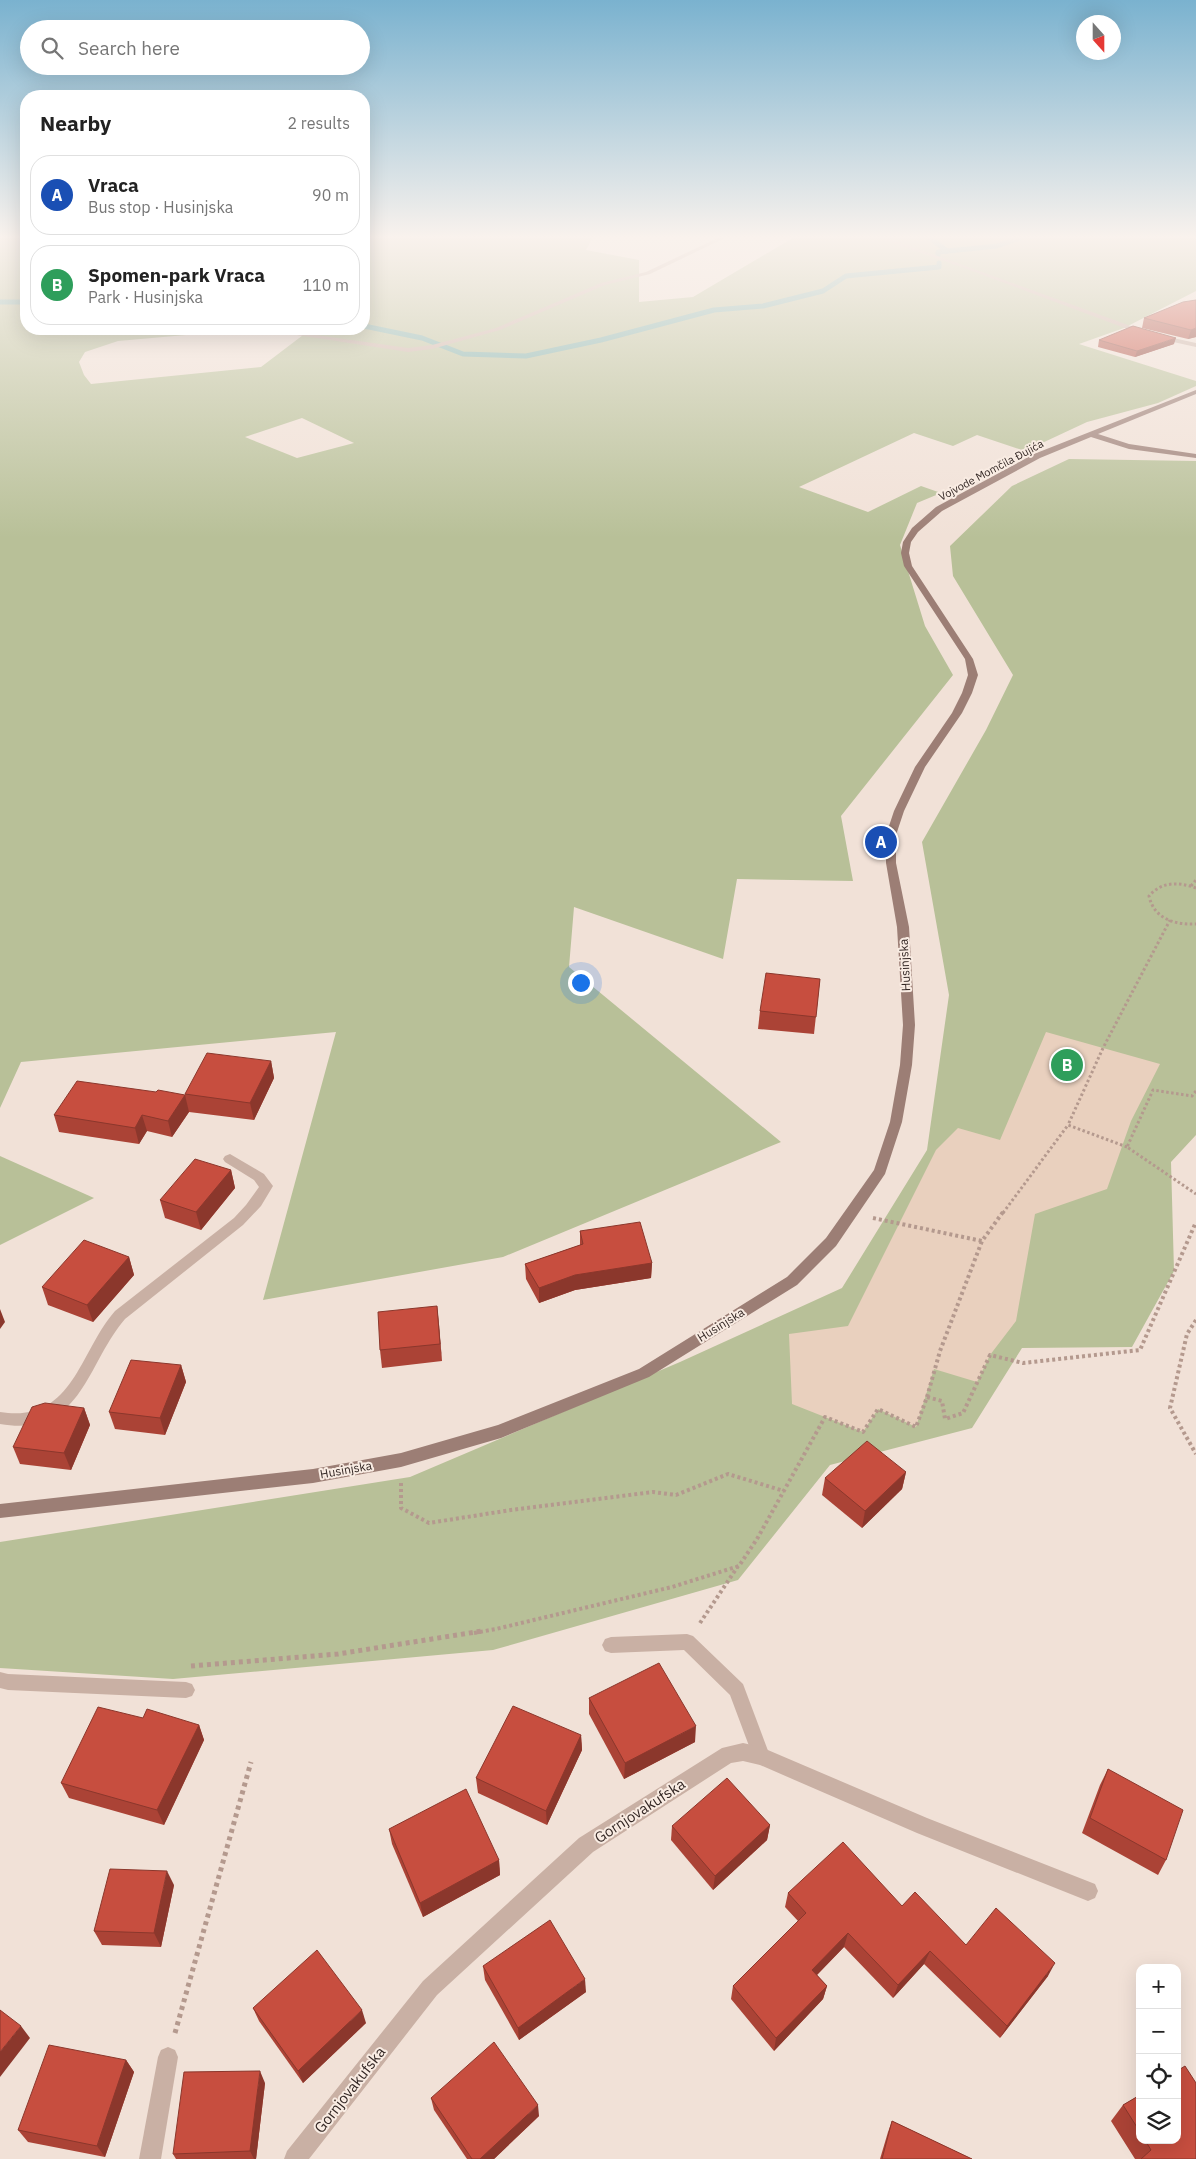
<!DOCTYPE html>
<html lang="en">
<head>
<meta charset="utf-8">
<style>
  :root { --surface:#fff; --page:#f2f2f2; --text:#222; --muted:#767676; --line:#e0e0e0; --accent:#2563eb }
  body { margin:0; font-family:"IBM Plex Sans",sans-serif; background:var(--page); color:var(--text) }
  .controls { position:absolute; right:15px; bottom:15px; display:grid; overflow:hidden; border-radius:10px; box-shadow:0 5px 20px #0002 }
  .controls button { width:45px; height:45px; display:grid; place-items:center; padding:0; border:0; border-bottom:1px solid var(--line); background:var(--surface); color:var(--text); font:25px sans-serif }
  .compass { position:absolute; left:1076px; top:15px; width:45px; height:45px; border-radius:50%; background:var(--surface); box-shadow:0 5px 20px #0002; rotate:159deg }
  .you { position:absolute; left:580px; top:982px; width:18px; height:18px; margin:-12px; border:4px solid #fff; border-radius:50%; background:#1a73e8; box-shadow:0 0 0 8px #1a73e833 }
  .badge { display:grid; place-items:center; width:32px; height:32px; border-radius:50%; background:var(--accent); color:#fff; font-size:16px; font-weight:700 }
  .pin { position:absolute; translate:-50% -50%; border:2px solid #fff; box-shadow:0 1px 5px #0006 }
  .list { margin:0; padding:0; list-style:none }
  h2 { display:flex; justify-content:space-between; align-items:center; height:65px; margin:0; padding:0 20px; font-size:21px }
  h2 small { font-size:16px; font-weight:400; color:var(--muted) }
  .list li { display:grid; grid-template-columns:32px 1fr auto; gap:15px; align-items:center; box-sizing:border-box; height:80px; margin:0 10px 10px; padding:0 10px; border:1px solid var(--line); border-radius:20px }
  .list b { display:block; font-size:19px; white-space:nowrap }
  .list p { margin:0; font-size:16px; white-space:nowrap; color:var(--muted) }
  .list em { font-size:16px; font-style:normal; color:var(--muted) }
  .icon { flex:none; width:28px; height:28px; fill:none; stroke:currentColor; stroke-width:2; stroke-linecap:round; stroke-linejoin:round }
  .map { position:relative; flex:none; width:1196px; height:2159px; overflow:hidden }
  .search { position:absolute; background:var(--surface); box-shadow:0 5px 20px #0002; left:20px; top:20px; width:350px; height:55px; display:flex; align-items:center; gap:12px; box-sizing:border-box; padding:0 18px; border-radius:28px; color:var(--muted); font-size:19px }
  .panel { position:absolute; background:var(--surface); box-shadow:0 5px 20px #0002; left:20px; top:90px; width:350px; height:245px; border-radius:20px }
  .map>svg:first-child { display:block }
  .green { fill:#b8c098; fill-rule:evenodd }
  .plaza { fill:#e9d0be }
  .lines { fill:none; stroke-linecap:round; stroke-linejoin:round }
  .stream { stroke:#76aea9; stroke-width:5 }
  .path-far2 { stroke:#b4998e; stroke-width:3; stroke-dasharray:2.5 2.5; stroke-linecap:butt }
  .path-far1 { stroke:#b4998e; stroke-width:4; stroke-dasharray:3 3; stroke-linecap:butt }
  .path { stroke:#b4998e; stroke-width:5; stroke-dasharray:4 4; stroke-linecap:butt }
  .service { fill:#c9b0a4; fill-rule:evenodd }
  .minor { fill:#c9b0a4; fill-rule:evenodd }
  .secondary { fill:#9c7e75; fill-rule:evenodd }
  .wall { fill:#ab4336 }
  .shaded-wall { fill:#8b372c }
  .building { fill:#c74e3f; stroke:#8b372c }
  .labels { text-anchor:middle; stroke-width:4; stroke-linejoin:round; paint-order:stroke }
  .far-street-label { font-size:11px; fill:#342825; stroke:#f9ece3 }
  .street-label { font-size:12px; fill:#342825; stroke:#f9ece3 }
  .near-street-label { font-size:15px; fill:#342825; stroke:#f9ece3 }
</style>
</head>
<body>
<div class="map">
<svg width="1196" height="2159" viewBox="0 0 1196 2159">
  <rect width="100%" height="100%" fill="#f1e1d7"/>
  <!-- green -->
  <g class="green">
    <path d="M0,235H26V329H254L118,341L85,352L79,362L84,375L91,384L261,367L311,329H364V235H594L586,250L639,260V302L693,297L798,235H1196V291L1124,328L1079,344L1196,381V386L1158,403L1087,422L1025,451L977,435L953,446L914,433L799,487L868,512L921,486L941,493L917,503L900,545L925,626L953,675L841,816L853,881L737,879L723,959L574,907L569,967L781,1142L503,1257L263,1300L336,1032L21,1062L0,1108ZM302,418L354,443L297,458L245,437Z"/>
    <path d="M1069,459L1196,461V1135L1171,1162L1174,1271L1132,1347L1022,1348L972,1428L830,1465L738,1580L493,1650L173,1679L0,1668V1542L410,1477L680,1362L842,1288L927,1150L949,995L922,842L986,730L1013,675L953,576L950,546L1012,486Z"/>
    <path d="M0,1156L94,1198L0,1245Z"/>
  </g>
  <!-- plaza -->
  <path class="plaza" d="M1046,1032L1160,1064L1131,1121L1107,1189L1035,1214L1016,1321L990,1355L977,1382L934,1369L916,1427L878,1409L863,1432L792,1404L789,1334L848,1326L936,1150L958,1128L1000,1140Z"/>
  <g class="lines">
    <!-- stream -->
    <g class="stream">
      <path d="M918,235L929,237L947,251"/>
      <path d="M938,255V252L997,246L1028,235"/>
      <path d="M0,302H26"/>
      <path d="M364,326L422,338L463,354L526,356L601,340L714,310L763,306L823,291L846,276L939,267V263"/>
    </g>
    <!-- path-far2 -->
    <g class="path-far2">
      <path d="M1191,886L1196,880"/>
      <path d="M1196,888C1179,882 1162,881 1149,896C1154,919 1175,925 1196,924"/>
      <path d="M1196,1091L1192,1096L1153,1090L1127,1147L1196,1194"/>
      <path d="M1127,1147L1068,1125L1103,1048L1170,920"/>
      <path d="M1003,1213L1068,1125"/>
    </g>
    <!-- path-far1 -->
    <g class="path-far1">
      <path d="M873,1218L982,1241L1003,1212"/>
      <path d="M1196,1320L1187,1334L1170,1408L1196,1454"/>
      <path d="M927,1397L940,1351L982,1241"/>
      <path d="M401,1483V1508L429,1523L511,1510L653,1492L676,1495L728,1474L784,1491"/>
      <path d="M700,1623L738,1566"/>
      <path d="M474,1633L496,1629L672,1587L739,1566L757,1539L825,1417L863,1432L878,1409L916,1427L927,1397L942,1401L945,1419L963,1413L990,1355L1023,1363L1140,1350L1196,1222"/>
    </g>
    <!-- path -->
    <g class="path">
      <path d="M191,1666L338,1654L482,1631"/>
      <path d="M175,2033L251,1762"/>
    </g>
    <!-- service -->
    <path class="service" d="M687,1634L693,1636L743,1684L770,1756L767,1762L761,1765L755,1762L730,1695L684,1650L611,1653L605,1651L602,1645L605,1639L611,1637Z"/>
    <!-- minor -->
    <g class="minor">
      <path d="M724,235H731L650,274L605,285L500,330L432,349L408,352L271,331L274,329L408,348L432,345L496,328L601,283L646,272Z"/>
      <path d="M865,235L891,239L1150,333L1196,343V347L1146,336L967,269L887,241Z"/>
      <path d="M230,1154L264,1174L273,1186L261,1206L243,1225L125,1319C86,1364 82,1438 0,1424V1412C73,1424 79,1352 115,1311L234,1218L246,1205L259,1187L254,1180L225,1162L223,1159L225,1156Z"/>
      <path d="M0,1672L8,1674L186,1682L192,1684L195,1690L192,1696L186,1698L8,1690L0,1688Z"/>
      <path d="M743,1743L761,1747L927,1818L1095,1884L1098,1891L1095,1898L1088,1901L917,1833L760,1765L743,1761L731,1763L593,1852L437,1995L309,2159H284L287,2151L423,1981L579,1838L722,1748Z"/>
      <path d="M168,2047L175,2050L178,2057L161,2159H139L158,2057L161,2050Z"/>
    </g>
    <!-- secondary -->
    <path class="secondary" d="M1196,390V394L1098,434L1129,444L1196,454V458L1129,449L1091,437L1040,458L942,511L918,532L911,542L909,553L912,566L973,659L978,675L972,693L962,713L925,767L904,811L896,835V863L909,927L915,1025L912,1065L902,1122L885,1174L836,1246L797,1285L649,1377L501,1438L401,1467L313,1483L0,1518V1504L313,1469L401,1453L498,1425L639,1369L787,1277L826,1238L874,1170L890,1122L900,1065L903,1025L897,927L886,863V835L894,811L915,767L952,713L962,693L968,675L965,659L904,566L901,553L903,542L912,528L936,507L1034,454Z"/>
  </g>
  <!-- wall -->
  <g class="wall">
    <path d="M1196,300V337L1188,339L1142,328L1144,318Z"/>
    <path d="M1099,340L1174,344L1135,357L1098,347Z"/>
    <path d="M820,979L814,1034L758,1029L760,1011Z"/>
    <path d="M271,1061L274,1078L254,1120L189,1112L172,1137L147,1131L139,1144L59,1132L54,1115L156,1092L185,1095V1094Z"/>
    <path d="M231,1170L235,1188L201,1230L165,1218L160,1200Z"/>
    <path d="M580,1231L652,1263L651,1278L575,1290L539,1303L526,1279L525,1264L580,1245Z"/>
    <path d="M129,1257L134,1275L93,1322L48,1305L42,1287Z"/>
    <path d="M437,1306L442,1361L382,1368L380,1350Z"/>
    <path d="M181,1365L186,1382L165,1435L115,1429L109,1412Z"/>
    <path d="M84,1408L90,1425L71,1470L20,1464L13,1447Z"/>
    <path d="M906,1472L902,1489L862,1528L822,1495L825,1478Z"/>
    <path d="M589,1698L695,1742L624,1779L589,1714Z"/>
    <path d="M143,1718L199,1725L204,1740L164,1825L69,1798L61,1783Z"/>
    <path d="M581,1735L582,1750L547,1825L478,1793L476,1778Z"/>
    <path d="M1108,1769L1166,1860L1158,1875L1082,1833L1100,1785Z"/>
    <path d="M770,1825L767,1840L713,1890L671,1840L672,1826Z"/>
    <path d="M389,1829L499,1860L500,1875L423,1917L392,1844Z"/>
    <path d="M174,1885L161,1947L102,1945L94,1931Z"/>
    <path d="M788,1893L902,1906L966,1945L1048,1976L1000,2038L924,1964L893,1998L844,1947L817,1975L827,1986L823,1999L774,2051L731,1999L733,1986L798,1921L785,1907Z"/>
    <path d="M483,1966L586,1992L519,2040L485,1980Z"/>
    <path d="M253,2008L366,2023L303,2083L259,2021Z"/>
    <path d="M126,2060L134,2072L105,2157L28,2142L18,2130Z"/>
    <path d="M265,2083L256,2159H176L173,2154Z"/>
    <path d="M1140,2095V2140H1177L1196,2159H1135L1111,2121L1123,2105Z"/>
    <path d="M431,2098L539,2116L494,2159H467L434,2110Z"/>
    <path d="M892,2121L972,2159H880L888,2132Z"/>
  </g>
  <!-- shaded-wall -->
  <g class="shaded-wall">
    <path d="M1196,328V337L1188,339L1191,330Z"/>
    <path d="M1176,338L1174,344L1135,357L1137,351Z"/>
    <path d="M271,1061L274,1078L254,1120L250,1103Z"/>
    <path d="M185,1095L189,1112L172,1137L168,1121Z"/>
    <path d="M142,1115L147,1131L139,1144L135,1128Z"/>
    <path d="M231,1170L235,1188L201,1230L196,1212Z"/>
    <path d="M129,1257L134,1275L93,1322L87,1305Z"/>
    <path d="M652,1263L651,1278L575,1290L539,1303V1288L575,1275Z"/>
    <path d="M437,1306L439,1324L442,1361L440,1344Z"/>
    <path d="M0,1309L5,1322L0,1329Z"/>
    <path d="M181,1365L186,1382L165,1435L160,1418Z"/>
    <path d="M84,1408L90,1425L71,1470L64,1453Z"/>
    <path d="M906,1472L902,1489L862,1528L865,1511Z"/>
    <path d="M199,1725L204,1740L164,1825L157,1810Z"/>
    <path d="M696,1726L695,1742L624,1779L625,1763Z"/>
    <path d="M581,1735L582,1750L547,1825L546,1811Z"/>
    <path d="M770,1825L767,1840L713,1890L715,1876Z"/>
    <path d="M499,1860L500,1875L423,1917L420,1903Z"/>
    <path d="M167,1871L174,1885L161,1947L154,1933Z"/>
    <path d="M848,1933L844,1947L809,1983L812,1970Z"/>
    <path d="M930,1951L924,1964L893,1998L898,1985Z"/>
    <path d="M1055,1963L1048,1976L1000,2038L1007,2026Z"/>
    <path d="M585,1979L586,1992L519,2040L518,2028Z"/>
    <path d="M827,1986L823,1999L774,2051L776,2038Z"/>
    <path d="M362,2010L366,2023L303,2083L298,2071Z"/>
    <path d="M21,2026L30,2038L0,2077V2052Z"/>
    <path d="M126,2060L134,2072L105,2157L97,2146Z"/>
    <path d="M260,2071L265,2083L256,2159H254L250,2151Z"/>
    <path d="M538,2105L539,2116L494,2159H480Z"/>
  </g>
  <!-- building -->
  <g class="building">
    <path d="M1196,300V328L1191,330L1144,318L1183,302Z"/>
    <path d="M1133,326L1176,338L1137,351L1099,340Z"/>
    <path d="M766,973L820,979L816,1017L760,1011Z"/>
    <path d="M207,1053L271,1061L250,1103L185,1094Z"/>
    <path d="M77,1081L156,1092L158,1090L185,1095L168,1121L142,1115L135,1128L54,1115Z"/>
    <path d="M195,1159L231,1170L196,1212L160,1200Z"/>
    <path d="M640,1222L652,1263L575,1275L539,1288L525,1264L583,1244L580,1231Z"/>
    <path d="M84,1240L129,1257L87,1305L42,1287Z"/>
    <path d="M437,1306L440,1344L380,1350L378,1312Z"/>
    <path d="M131,1360L181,1365L160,1418L109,1412Z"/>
    <path d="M45,1403L84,1408L64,1453L13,1447L32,1407Z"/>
    <path d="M867,1441L906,1472L865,1511L825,1478Z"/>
    <path d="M659,1663L696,1726L625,1763L589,1698Z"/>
    <path d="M513,1706L581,1735L546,1811L476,1778Z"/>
    <path d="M98,1707L143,1718L147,1709L199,1725L157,1810L61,1783Z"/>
    <path d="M1108,1769L1183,1810L1166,1860L1090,1818Z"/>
    <path d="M727,1778L770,1825L715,1876L672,1826Z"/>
    <path d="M466,1789L499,1860L420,1903L389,1829Z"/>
    <path d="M843,1842L902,1906L915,1892L966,1945L996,1908L1055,1963L1007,2026L930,1951L898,1985L848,1933L812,1970L827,1986L776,2038L733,1986L806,1913L788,1893Z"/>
    <path d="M110,1869L167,1871L154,1933L94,1931Z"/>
    <path d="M550,1920L585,1979L518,2028L483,1966Z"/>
    <path d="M317,1950L362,2010L298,2071L253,2008Z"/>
    <path d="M0,2010L21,2026L0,2052Z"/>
    <path d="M494,2042L538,2105L480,2159H472L431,2098Z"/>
    <path d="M49,2045L126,2060L97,2146L18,2130Z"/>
    <path d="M1185,2066L1196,2083V2159H1141L1151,2150L1145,2140H1177V2071Z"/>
    <path d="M260,2071L250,2151L173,2154L184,2072Z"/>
    <path d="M1140,2095V2132L1123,2105Z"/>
    <path d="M892,2121L972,2159H882Z"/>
  </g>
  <!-- sky -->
  <linearGradient id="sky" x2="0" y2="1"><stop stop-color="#7ab2cf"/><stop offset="0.44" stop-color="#f9f2ed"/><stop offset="1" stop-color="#f9f2ed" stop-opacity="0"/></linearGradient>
  <rect width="1196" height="538" fill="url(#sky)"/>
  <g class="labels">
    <!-- far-street labels -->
    <g class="far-street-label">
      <text transform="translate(991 470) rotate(-28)" y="4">Vojvode Momčila Đujića</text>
    </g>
    <!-- street labels -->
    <g class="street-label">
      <text transform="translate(905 965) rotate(-93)" y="4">Husinjska</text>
      <text transform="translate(721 1325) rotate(-32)" y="4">Husinjska</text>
      <text transform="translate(346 1470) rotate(-10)" y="4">Husinjska</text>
    </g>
    <!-- near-street labels -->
    <g class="near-street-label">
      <text transform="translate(640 1811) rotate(-33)" y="5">Gornjovakufska</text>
      <text transform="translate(350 2090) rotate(-52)" y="5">Gornjovakufska</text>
    </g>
  </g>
</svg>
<div class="controls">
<button>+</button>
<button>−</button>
<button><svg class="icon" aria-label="locate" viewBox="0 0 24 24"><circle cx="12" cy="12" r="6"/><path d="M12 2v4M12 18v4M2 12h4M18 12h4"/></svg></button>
<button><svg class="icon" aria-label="layers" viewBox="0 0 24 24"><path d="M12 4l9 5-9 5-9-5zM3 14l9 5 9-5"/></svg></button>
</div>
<svg class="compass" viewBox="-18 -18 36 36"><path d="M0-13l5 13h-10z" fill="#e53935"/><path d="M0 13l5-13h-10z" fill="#767676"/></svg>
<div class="you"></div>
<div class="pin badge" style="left:881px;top:842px;background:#1a4fb4">A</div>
<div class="pin badge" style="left:1067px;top:1065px;background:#2e9e5b">B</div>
<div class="search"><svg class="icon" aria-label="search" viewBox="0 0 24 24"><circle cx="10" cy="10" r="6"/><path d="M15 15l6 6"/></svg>Search here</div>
<section class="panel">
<h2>Nearby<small>2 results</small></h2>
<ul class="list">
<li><span class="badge" style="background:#1a4fb4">A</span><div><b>Vraca</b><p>Bus stop · Husinjska</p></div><em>90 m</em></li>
<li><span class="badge" style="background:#2e9e5b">B</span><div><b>Spomen-park Vraca</b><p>Park · Husinjska</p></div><em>110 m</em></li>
</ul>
</section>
</div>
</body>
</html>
